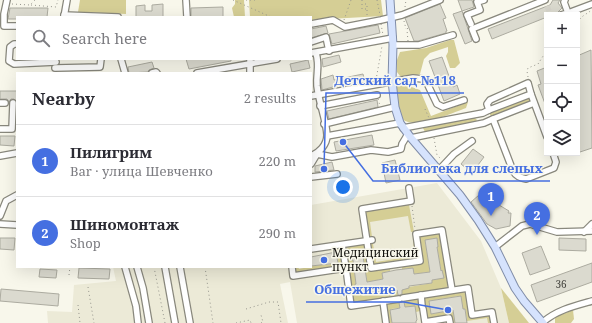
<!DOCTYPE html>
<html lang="en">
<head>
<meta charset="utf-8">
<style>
  :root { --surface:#fff; --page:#f7f7f7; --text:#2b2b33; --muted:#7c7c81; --line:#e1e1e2; --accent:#456fe1 }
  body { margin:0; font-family:"Noto Serif",serif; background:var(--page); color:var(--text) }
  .controls { position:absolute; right:12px; top:12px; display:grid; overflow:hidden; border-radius:0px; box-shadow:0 4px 16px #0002 }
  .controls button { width:36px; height:36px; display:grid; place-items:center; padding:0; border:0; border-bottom:1px solid var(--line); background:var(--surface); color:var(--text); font:20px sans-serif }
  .you { position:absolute; left:343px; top:187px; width:14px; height:14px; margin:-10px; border:3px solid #fff; border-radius:50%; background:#1a73e8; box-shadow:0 0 0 6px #1a73e833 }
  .badge { display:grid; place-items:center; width:26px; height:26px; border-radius:50%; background:var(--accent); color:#fff; font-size:13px; font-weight:700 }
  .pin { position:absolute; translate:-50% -33px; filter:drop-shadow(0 1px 2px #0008) }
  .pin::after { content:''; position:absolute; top:21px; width:14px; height:12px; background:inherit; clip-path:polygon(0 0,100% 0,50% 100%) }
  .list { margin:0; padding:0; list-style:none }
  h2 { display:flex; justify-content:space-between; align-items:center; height:52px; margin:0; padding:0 16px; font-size:17px }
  h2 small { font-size:13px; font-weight:400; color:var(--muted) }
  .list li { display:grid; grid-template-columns:26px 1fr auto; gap:12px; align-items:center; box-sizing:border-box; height:72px; padding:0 16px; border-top:1px solid var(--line) }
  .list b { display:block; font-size:15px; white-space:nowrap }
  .list p { margin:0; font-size:13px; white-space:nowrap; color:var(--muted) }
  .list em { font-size:13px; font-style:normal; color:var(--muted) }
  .icon { flex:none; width:22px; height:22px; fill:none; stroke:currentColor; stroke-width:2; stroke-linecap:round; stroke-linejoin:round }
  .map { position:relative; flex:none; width:592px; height:323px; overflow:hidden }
  .search { position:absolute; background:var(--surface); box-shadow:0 4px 16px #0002; left:16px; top:16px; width:296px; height:44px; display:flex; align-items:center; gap:10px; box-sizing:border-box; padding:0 14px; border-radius:0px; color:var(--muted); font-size:15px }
  .panel { position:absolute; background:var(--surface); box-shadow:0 4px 16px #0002; left:16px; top:72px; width:296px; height:196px; border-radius:0px }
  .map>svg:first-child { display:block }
  .built { fill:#ecead7 }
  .green { fill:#d5ce95 }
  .building { fill:#dbdacf; stroke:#acaba0 }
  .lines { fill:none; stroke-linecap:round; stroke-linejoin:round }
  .minor-tunnel { stroke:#d6d4ca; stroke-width:5.5; stroke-dasharray:5.5 3; stroke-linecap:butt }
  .minor-casing { stroke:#89887d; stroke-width:8 }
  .major-casing { stroke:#808da8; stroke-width:9 }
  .path { stroke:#96958d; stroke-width:1; stroke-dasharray:1 3; stroke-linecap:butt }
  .minor { stroke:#fff; stroke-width:5.5 }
  .major { stroke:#d6e3fd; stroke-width:7 }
  .poi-dot { fill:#456fe1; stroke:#f8f7eb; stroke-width:1.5 }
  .labels { text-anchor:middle; stroke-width:3; stroke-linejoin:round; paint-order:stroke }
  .number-label { font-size:10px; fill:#44433e }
  .poi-label { font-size:12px; fill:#12110d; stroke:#f8f7eb; text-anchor:start }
  .leader { fill:none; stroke:#456fe1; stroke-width:1.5 }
  .callout-dot { fill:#456fe1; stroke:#f8f7eb; stroke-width:1.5 }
  .callout-label { font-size:13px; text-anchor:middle; font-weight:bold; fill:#456fe1; stroke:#f8f7eb; stroke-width:3; stroke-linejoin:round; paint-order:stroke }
</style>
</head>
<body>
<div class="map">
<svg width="592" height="323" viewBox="0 0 592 323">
  <rect width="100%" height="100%" fill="#f8f7eb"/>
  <!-- built -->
  <path class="built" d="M437,183L481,241L501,288L509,323H297L290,282L280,284L288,323H48L47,311L72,312L74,285L116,281L113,267H311V205Z"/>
  <!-- green -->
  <g class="green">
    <path d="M80,0H126V14L78,12Z"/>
    <path d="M235,0H244L245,17H234L232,8L235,4Z"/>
    <path d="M249,0H381L383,16L311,20V17H250Z"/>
    <path d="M450,40H454L460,63L455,68H450L446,56L448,52V47L430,53L424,59L420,74L414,76H400L397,72V60L400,52L426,48Z"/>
    <path d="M406,85L420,90L431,116L468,102L466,108C452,113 411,132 400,117C396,111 396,94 395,86Z"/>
    <path d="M529,97L531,99L529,103L494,117L490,115L489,112Z"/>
    <path d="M474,117L477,120L475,123L428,132H425L423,128Z"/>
    <path d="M409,205L414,232H411L408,216L370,222L372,237L369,238L366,212L367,211Z"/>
    <path d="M439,233L440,234L448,284L447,288L359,302L354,301L345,252L347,247L362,244L364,245L370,271L390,268V271L382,273L383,279L367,282L362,250L350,252L351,260H353L356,284H355L356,292L368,290V293L391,289L392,291L409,288V287L432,283V280L443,278L442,271H441L437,247L438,246L437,238L425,240L430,272L414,274L413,268L402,270V266L423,263L419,238L421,236Z"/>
    <path d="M413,237H414L417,258L375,265L373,264L370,243L373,244L376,262L414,256Z"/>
    <path d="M338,247C342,251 344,262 341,266L295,273L292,267H298L299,269L323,264L324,265L338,263L337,253H332V250L334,248Z"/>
    <path d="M501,288L529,323H509Z"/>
    <path d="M464,292L466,296L470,317L489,315L492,323H488L487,318L467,321L465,309H463L460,296L429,301L431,314L453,310L457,323H451L450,316L428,319L426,318L424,299L425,298Z"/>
    <path d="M415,298L419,301L420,311L416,312L415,306L391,309L392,323H388L385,304L386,303Z"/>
    <path d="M573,310L574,319L571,323H555V317Z"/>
  </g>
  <!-- building -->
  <g class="building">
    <path d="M458,0H472L474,7L462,11L472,41L465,44L453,14L462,11Z"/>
    <path d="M553,0H560L558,3L562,8L557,13L547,15V17L492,39L488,29L550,5Z"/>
    <path d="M163,4V17H136V6L145,5V11H152V5Z"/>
    <path d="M440,4L446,18L443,19L447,31H446V33L418,41H414L405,18Z"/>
    <path d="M223,7V17H191V8Z"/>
    <path d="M10,8H48L47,17H17V19H8Z"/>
    <path d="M378,25L380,33L332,44L329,34Z"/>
    <path d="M326,26L328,33L311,38V29Z"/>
    <path d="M591,50L592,148L577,153V56Z"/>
    <path d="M339,55L341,62L323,67L322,59Z"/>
    <path d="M442,57L453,87L457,85L460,94L444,101L429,61Z"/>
    <path d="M186,59H231V61L189,69Z"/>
    <path d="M308,60L310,68L292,72L290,64Z"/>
    <path d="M152,62L154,68L149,70L148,72L129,73L128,67Z"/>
    <path d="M547,67V109L538,85L541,84L537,71Z"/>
    <path d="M363,74L365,82L340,87V85L322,90L321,79L333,75L334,80Z"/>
    <path d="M0,91H17V102L14,99H11L9,102L7,99H0Z"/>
    <path d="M377,100L378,107L329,119L327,111Z"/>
    <path d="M372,135L374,145L336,151L334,142Z"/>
    <path d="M0,136H15L14,146L0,145Z"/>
    <path d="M473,149L484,157L472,173L461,164Z"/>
    <path d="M395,160L400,180L386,183L382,163Z"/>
    <path d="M332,162L334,170L315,172V166Z"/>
    <path d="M479,195L488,206L489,198H493L495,201L499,202V205L509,211L508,213H511L510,226L496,229L487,224L471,202Z"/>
    <path d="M0,238H15L14,250L0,249Z"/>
    <path d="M437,238L438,247H437L441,271L442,270L444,278L432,280V283L409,286V288L402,290V294L400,295H398L397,290L391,291V289L368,293V290L356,292L355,284H356L353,260H351L350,252L362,250L367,282L383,279L382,273L396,270L413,268L414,274L430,272L425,240Z"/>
    <path d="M559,238L586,239V251L559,250Z"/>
    <path d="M541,246L550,268L530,275L522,253Z"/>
    <path d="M336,252L338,263L311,266V257Z"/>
    <path d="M592,263V282L537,302L531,285Z"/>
    <path d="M79,268L110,269L109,279L78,278Z"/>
    <path d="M40,269L57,270L56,278L39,277Z"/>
    <path d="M1,289L59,294L58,306L0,301Z"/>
    <path d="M461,296L463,309H465L467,323H455L453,310L431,314L429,301Z"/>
    <path d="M402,302H404L405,307L415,306L417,320L416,321V323H392L390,310L400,308L399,303Z"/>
  </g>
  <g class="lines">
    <!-- minor-tunnel -->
    <path class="minor-tunnel" d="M547,6L551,15"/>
    <defs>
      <g id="minor">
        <path d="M7,0L4,14V26H17"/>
        <path d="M186,0L187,17"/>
        <path d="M568,13L592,4"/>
        <path d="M64,15L118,17"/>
        <path d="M561,15L568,13L564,2L565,0"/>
        <path d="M64,17L67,0"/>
        <path d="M311,24L333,20L345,27L381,20L402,15L440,0"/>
        <path d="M471,24L467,15L480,10L477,2L484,0"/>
        <path d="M476,39L472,29L545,0"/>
        <path d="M311,42L326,37L329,51"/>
        <path d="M17,44H14L10,47L9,61L14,64L56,62"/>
        <path d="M393,45H419L453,35"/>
        <path d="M311,53L393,38"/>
        <path d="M121,59L125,73"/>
        <path d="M250,59V73"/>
        <path d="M55,68L100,67L101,59"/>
        <path d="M152,73L156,72L157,73"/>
        <path d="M197,73L277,59"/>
        <path d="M311,96L413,78L423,79L426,81L437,104L443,107L464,100"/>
        <path d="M0,103H5"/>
        <path d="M320,106L377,95"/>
        <path d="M489,110L531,94"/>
        <path d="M493,119L534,103"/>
        <path d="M324,124L395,107"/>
        <path d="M403,128L483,113L489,110L487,104L490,100L528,83L531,94L547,137"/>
        <path d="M0,129H12L13,103"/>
        <path d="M327,136L400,123"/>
        <path d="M411,138L484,123L493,119L513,171C516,176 520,178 526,179L554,168L556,162L553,153"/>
        <path d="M0,156L17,153"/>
        <path d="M311,156C319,153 327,145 327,135C326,119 319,103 317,86C316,73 320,67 316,53"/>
        <path d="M311,164L317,154L332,157L371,150L388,152L401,149L402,144L408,134"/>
        <path d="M439,170L454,154L472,141"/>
        <path d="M311,177L337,174"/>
        <path d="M409,188L411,201L362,209L371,268L420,261L416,234L442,230L452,290"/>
        <path d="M0,216L6,201L17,195"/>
        <path d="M0,224L17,225"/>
        <path d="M584,232L592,224"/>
        <path d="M495,247L522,226L530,224L557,232L592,231"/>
        <path d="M311,249L372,240"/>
        <path d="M125,267L136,306L138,323"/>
        <path d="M137,267L143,288L149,323"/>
        <path d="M165,267L175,323"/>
        <path d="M180,267L190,323"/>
        <path d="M292,267L293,276L346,268L342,245"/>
        <path d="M346,268L351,306L399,299"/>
        <path d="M421,295L422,306"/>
        <path d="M403,298L468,288L472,315L492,312L494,323"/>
        <path d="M383,301L386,323"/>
        <path d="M423,309L425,322L449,318L450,323"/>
        <path d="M543,322C557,310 574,306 592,301"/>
      </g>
      <path id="major" d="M390,0L393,45L392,81L395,107L400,123L411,138L460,195L478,220L495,247L515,288L524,301L543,323"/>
    </defs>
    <!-- minor casing -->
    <use href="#minor" class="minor-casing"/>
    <!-- major casing -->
    <use href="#major" class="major-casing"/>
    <!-- path -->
    <g class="path">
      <path d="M233,0L271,17"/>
      <path d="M246,0H256"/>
      <path d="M362,0V9H367V4H362"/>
      <path d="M377,0L380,15"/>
      <path d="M12,4L30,5L35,0"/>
      <path d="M31,5L56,7L58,0"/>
      <path d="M405,7L406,0"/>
      <path d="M367,10V17"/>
      <path d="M344,20L351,0"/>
      <path d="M404,21L406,29"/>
      <path d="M577,22L583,16L592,10"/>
      <path d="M381,24L383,35"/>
      <path d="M408,41L407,30L408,27"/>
      <path d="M528,77L527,71L528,68L538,64L547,50"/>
      <path d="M376,80L382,46"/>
      <path d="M378,99L380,106"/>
      <path d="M425,109L429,118"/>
      <path d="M434,138L437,155L441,159"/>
      <path d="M449,167L458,175"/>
      <path d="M412,206L415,229"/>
      <path d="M154,267L165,323"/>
      <path d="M205,267L213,323"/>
      <path d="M69,275L70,267"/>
      <path d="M88,287L94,323"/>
      <path d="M78,305L80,323"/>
      <path d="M246,309L269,302H278L281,323"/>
      <path d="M236,323L250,320L251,323"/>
      <path d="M261,323L263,322L261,315"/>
    </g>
    <!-- minor -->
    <use href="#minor" class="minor"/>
    <!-- major -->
    <use href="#major" class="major"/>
  </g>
  <!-- markers -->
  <circle class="poi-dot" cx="324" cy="260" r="4"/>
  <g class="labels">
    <!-- number labels -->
    <g class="number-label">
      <text x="561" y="288">36</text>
    </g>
    <!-- poi labels -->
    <g class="poi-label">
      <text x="332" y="257">Медицинский<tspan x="332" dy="14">пункт</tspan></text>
    </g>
  </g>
  <!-- callouts -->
  <path class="leader" d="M324 169L326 93H464M343 142L373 181H550M448 310L404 302H306"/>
  <g class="callout-dot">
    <circle cx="324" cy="169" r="4"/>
    <circle cx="343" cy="142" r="4"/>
    <circle cx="448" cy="310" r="4"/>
  </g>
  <g class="callout-label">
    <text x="395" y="85">Детский сад №118</text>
    <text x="462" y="173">Библиотека для слепых</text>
    <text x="355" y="294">Общежитие</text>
  </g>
</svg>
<div class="controls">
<button>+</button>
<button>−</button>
<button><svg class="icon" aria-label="locate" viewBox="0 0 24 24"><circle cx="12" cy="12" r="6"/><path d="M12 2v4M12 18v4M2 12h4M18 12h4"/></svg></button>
<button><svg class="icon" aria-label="layers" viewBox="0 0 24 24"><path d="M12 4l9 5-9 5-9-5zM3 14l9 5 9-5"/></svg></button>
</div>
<div class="you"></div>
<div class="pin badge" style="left:491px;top:216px">1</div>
<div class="pin badge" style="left:537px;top:235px">2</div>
<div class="search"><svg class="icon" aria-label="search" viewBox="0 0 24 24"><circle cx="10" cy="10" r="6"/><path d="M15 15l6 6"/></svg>Search here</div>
<section class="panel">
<h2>Nearby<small>2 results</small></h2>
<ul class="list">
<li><span class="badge">1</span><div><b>Пилигрим</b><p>Bar · улица Шевченко</p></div><em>220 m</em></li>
<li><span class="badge">2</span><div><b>Шиномонтаж</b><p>Shop</p></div><em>290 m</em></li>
</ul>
</section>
</div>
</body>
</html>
